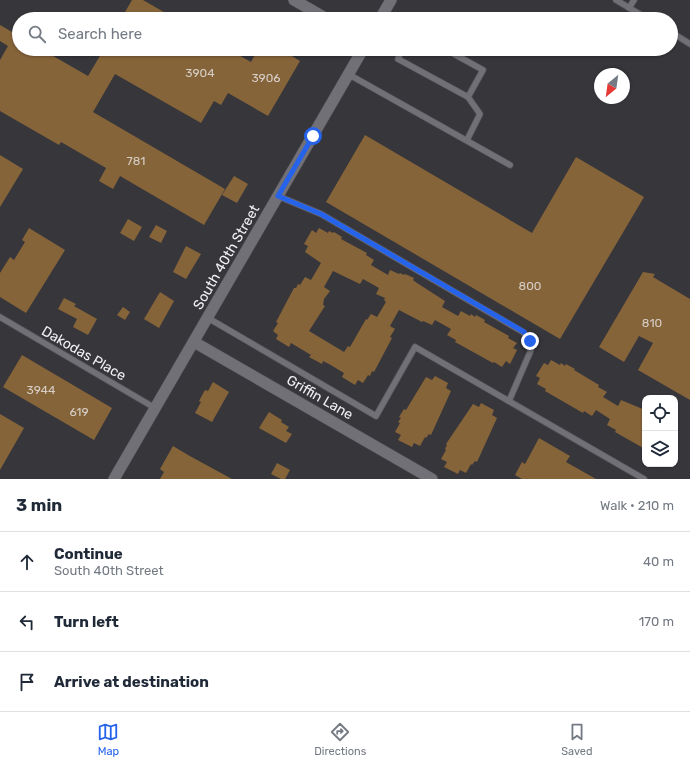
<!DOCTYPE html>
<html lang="en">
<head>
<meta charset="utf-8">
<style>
  :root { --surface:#fff; --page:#f6f6f7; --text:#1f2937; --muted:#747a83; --line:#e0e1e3; --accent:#2563eb }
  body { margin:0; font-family:Rubik,sans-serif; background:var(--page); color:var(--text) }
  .controls { position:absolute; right:12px; bottom:12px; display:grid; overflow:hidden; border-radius:8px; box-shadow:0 1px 3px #0004 }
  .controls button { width:36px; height:36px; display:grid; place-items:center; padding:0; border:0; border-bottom:1px solid var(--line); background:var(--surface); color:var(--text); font:20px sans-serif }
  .compass { position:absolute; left:594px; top:68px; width:36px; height:36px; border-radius:50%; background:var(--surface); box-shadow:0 1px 3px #0004; rotate:209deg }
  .stop { position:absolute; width:12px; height:12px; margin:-9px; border:3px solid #2563eb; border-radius:50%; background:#fff }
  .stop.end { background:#2563eb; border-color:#fff; box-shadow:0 1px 4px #0008 }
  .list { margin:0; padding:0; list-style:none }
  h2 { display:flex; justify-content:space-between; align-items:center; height:52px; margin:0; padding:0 16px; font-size:17px }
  h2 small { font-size:13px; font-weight:400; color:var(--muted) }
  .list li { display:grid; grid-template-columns:26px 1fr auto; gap:12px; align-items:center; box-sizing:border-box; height:60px; padding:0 16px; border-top:1px solid var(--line) }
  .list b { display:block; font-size:15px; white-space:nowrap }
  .list p { margin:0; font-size:13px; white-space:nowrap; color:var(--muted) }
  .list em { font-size:13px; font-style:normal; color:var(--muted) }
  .icon { flex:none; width:22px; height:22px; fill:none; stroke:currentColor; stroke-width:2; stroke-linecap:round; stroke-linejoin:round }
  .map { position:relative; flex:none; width:690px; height:479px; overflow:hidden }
  .search { position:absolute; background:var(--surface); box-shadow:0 1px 3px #0004; left:12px; right:12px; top:12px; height:44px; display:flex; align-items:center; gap:10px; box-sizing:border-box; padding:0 14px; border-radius:22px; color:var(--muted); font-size:15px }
  .sheet { height:232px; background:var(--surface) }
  nav { display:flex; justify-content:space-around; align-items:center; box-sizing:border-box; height:56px; border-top:1px solid var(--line); background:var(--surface); font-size:11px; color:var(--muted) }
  nav a { display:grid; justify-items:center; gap:2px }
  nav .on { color:var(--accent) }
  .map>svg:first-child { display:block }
  .building { fill:#86643a; fill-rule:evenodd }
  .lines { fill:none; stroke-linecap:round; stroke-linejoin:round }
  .service-casing { stroke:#565459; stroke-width:7 }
  .minor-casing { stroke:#565459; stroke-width:12 }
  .tertiary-casing { stroke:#565459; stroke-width:12 }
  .service { stroke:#727077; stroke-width:5.5 }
  .minor { stroke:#727077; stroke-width:11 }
  .tertiary { stroke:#727077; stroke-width:11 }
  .route { stroke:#2563eb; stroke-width:5 }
  .labels { text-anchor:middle; stroke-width:3; stroke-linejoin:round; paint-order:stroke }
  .number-label { font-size:12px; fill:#d6cec6 }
  .street-label { font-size:14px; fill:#f1f1f4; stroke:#37363b }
</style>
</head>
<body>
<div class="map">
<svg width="690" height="479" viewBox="0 0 690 479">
  <rect width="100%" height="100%" fill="#37363b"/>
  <!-- building -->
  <g class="building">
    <path d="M132,0H143L176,19H121Z"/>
    <path d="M0,25L19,36V49H41L88,76L104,49H228L251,62L258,49H290L287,53L300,61L268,116L228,93L221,105L214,101L201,123L115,74L93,112L225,189L204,225L120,176L113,189L99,181L106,168L61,142L59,145L0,111V60L8,46L0,41Z"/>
    <path d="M365,135L532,233L576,157L644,197L560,339L326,202Z"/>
    <path d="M0,155L23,169L0,207Z"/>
    <path d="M234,176L248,184L237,203L222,195Z"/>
    <path d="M128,219L142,227L134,241L120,233Z"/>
    <path d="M156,225L167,231L161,243L149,237Z"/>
    <path d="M29,228L65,250L26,313L0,297V273L10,257L14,260L25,242L22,240Z"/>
    <path d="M319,228L328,233L329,231L333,233L334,232L342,237L341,239L367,253L366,255L374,260L371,265L388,275L390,270L399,274L400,273L404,275L405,274L414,278L413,280L417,283L445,301L442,307L458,316L461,311L470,316L471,314L475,317L476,315L485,320L484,322L509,336L508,338L517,343L513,348L517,350L510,364L506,361L502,367L494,362L493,363L455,342L456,340L447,335L451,329L435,320L432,325L423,321L422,322L399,310L390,326L395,329L390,337L392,338L374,372L372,371L370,376L368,375L363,383L358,380L355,385L342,377L344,373L329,364L323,361L322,364L309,357L311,355L291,343L289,347L276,339L278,335L273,331L278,323L276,322L294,288H296L298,284L300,285L305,277L311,280L321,263L305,252L308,246L304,244L312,230L316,233ZM333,271L360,284L363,279L379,288L376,294L385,298L384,300L386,302L377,317L371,314L367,320L366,319L350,347L348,346L344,352L309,331L325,306L323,305L324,299L330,291L324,287Z"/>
    <path d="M186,246L201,254L186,279L173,272Z"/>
    <path d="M643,272L655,274L653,277L690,299V400L638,370L653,343L639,336L624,362L599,347Z"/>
    <path d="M160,292L174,301L159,328L144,319Z"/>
    <path d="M64,298L76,304L74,306L97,319L88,335L73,327L77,319L58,309Z"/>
    <path d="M123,307L130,312L125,320L117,315Z"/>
    <path d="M22,355L112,408L94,440L3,387Z"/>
    <path d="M551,360L560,365L561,363L565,366L566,364L575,369L574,370L599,385L598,387L607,392L603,397L618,406L621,400L645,410V449L615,432L616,430L607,425L610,419L596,410L592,416L584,411L583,413L545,391L546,389L537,384L540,378L536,376L544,363L548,365Z"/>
    <path d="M435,376L448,383L446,388L451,391L431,435L429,434L426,438L425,437L420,446L414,443L412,447L398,440L401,435L395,432L400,423L398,422L401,418L399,417L404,409L406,410L426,377L432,380Z"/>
    <path d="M213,382L229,392L212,422L195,413L201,402L199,401L205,390L208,391Z"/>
    <path d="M481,403L494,410L492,415L497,418L477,462L475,461L472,465L471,464L466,473L460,470L458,474L444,467L447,462L441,459L446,450L445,449L447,445L446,444L473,404L479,407Z"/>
    <path d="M269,412L282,420L281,422L289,427L286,431L292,434L286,443L259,428Z"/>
    <path d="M0,414L24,428L0,470Z"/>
    <path d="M539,438L570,456L566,462L596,479H522L515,475L522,462L525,464Z"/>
    <path d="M173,446L188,455L232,479H160L164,472L160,469Z"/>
    <path d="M277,463L290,470L285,479H281L271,474Z"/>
  </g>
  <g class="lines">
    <defs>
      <g id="service">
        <path d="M616,0L648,19"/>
        <path d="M629,8L634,0"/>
        <path d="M671,32L690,44"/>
        <path d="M402,49L398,59L468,97L480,114L467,140"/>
        <path d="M445,49L483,70L468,97"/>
        <path d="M348,74L510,165"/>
        <path d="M278,196L321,214L523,332L530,341L531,350L509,401"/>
        <path d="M0,317L155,408"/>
        <path d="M208,318L376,416L415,347L644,479"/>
      </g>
      <g id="minor">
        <path d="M294,0L327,19"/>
        <path d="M194,342L432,479"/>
      </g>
      <g id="tertiary">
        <path d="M380,19L391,0"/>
        <path d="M114,479L363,49"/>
      </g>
    </defs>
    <!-- service casing -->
    <use href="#service" class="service-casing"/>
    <!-- minor casing -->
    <use href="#minor" class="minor-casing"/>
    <!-- tertiary casing -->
    <use href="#tertiary" class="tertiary-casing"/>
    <!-- service -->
    <use href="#service" class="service"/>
    <!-- minor -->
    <use href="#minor" class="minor"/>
    <!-- tertiary -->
    <use href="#tertiary" class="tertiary"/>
  </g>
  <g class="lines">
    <!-- route -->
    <path class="route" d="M313,136L278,196L321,214L524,332L530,341"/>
  </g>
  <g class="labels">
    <!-- number labels -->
    <g class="number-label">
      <text x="200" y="77">3904</text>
      <text x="266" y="82">3906</text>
      <text x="136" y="165">781</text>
      <text x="530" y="290">800</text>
      <text x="652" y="327">810</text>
      <text x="41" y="394">3944</text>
      <text x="79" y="416">619</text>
    </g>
    <!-- street labels -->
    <g class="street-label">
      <text transform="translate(226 257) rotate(-60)" y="5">South 40th Street</text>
      <text transform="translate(84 353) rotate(30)" y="5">Dakodas Place</text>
      <text transform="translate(320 397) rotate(30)" y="5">Griffin Lane</text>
    </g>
  </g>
</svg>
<div class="controls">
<button><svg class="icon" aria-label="locate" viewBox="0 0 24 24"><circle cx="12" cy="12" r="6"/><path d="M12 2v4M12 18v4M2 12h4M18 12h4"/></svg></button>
<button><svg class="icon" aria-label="layers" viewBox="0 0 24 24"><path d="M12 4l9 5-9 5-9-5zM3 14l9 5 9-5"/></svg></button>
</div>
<svg class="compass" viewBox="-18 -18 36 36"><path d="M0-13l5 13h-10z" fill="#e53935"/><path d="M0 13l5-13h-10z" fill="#747a83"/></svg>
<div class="stop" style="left:313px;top:136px"></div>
<div class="stop end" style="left:530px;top:341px"></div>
<div class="search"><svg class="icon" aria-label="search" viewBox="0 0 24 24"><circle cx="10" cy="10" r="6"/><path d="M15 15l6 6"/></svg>Search here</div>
</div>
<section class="sheet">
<h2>3 min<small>Walk · 210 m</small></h2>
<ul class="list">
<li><svg class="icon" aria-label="ahead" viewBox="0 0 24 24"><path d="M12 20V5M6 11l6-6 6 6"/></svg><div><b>Continue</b><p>South 40th Street</p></div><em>40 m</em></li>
<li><svg class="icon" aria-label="left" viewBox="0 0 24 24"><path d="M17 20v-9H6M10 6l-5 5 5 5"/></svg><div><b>Turn left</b></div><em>170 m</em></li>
<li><svg class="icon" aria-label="arrive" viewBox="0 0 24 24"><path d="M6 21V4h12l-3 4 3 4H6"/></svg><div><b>Arrive at destination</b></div></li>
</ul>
</section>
<nav>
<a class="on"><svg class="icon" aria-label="map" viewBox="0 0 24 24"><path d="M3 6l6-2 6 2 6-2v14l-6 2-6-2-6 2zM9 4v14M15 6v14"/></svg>Map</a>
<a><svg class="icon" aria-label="directions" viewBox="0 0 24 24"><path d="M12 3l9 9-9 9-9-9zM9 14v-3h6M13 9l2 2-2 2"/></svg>Directions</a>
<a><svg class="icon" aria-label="saved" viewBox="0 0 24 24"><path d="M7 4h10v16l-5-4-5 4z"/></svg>Saved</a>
</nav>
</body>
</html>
